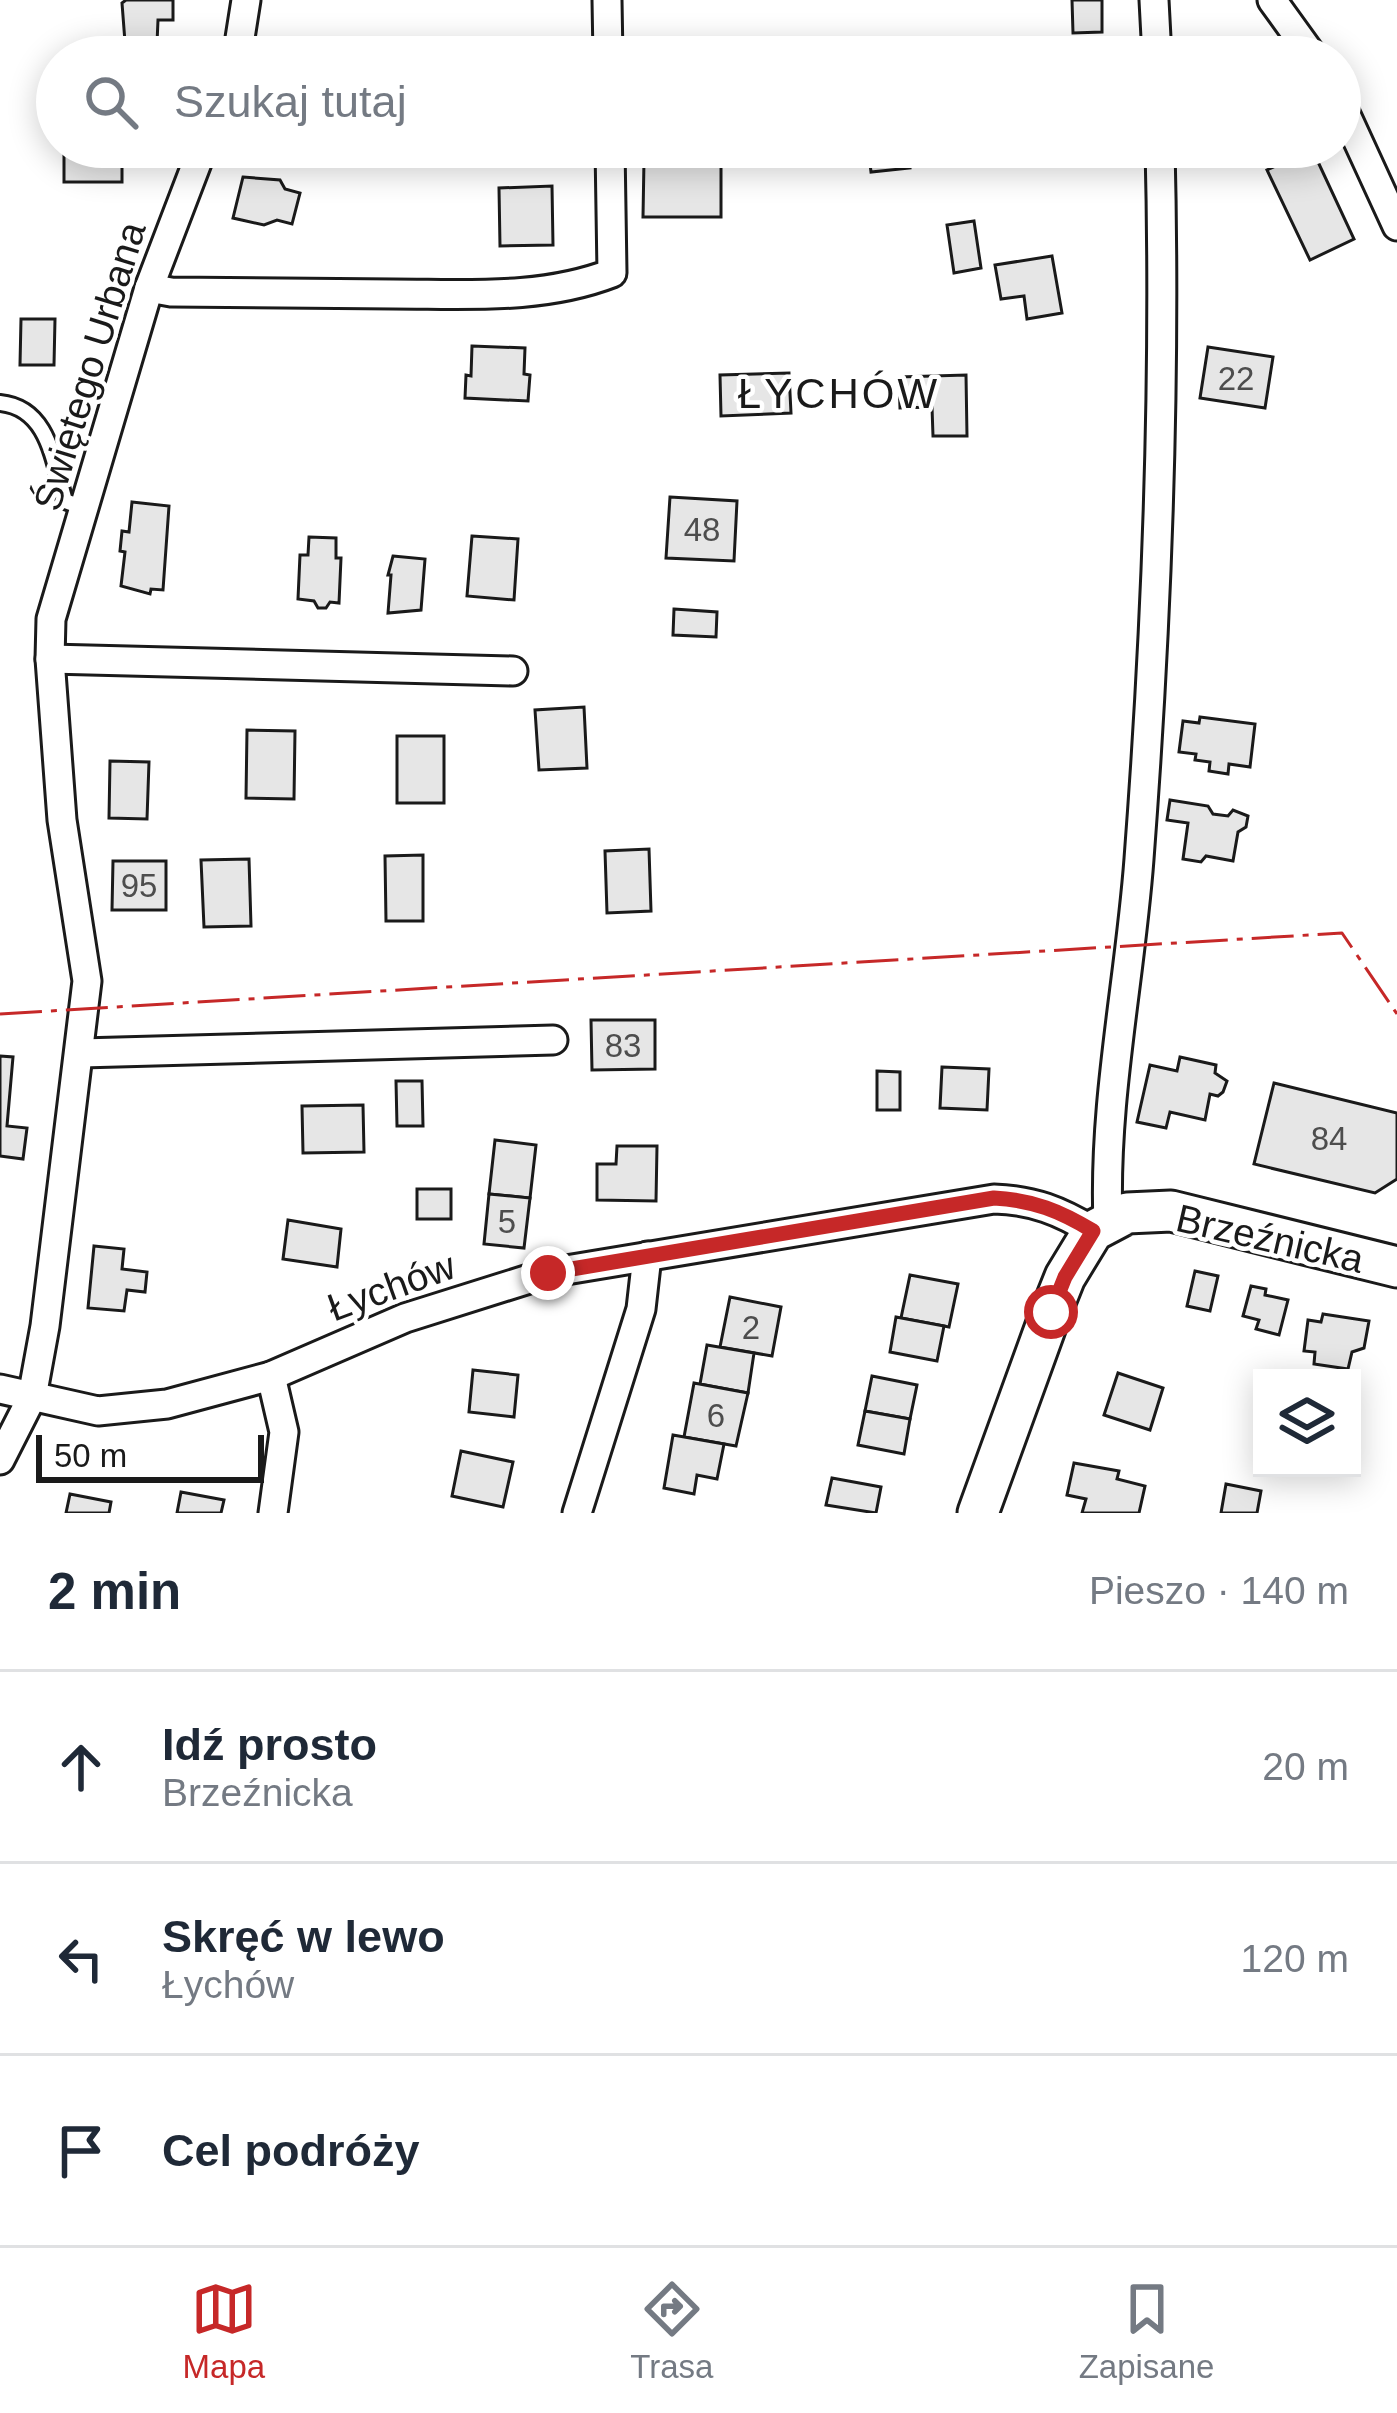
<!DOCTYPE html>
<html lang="pl">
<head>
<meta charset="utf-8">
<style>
  :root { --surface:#fff; --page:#f2f2f3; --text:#1f2937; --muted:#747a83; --line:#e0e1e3; --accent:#c62828 }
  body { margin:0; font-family:Helvetica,sans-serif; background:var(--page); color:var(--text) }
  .controls { position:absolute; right:36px; bottom:36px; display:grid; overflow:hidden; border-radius:0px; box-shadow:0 6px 30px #0003 }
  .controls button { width:108px; height:108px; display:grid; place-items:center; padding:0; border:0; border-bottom:3px solid var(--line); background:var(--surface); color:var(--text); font:60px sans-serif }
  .scale { position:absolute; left:36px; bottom:30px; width:228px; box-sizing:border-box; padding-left:12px; border:6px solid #1a1a1a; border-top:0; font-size:33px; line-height:42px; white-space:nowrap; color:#1a1a1a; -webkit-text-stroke:9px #fff; paint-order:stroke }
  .stop { position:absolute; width:36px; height:36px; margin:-27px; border:9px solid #c62828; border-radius:50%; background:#fff }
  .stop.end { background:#c62828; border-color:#fff; box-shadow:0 3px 12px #0008 }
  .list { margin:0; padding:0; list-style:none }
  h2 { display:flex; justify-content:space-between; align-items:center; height:156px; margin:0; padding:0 48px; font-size:51px }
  h2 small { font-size:39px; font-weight:400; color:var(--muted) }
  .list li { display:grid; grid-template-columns:78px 1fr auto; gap:36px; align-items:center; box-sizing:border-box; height:192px; padding:0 48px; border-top:3px solid var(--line) }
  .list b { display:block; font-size:45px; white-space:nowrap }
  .list p { margin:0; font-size:39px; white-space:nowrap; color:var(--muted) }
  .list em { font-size:39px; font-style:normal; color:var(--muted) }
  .icon { flex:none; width:66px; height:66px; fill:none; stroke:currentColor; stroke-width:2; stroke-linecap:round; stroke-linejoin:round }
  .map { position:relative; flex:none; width:1397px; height:1513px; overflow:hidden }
  .search { position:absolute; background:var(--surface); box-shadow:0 6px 30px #0003; left:36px; right:36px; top:36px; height:132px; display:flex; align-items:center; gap:30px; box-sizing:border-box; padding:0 42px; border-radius:66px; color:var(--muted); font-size:45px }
  .sheet { height:732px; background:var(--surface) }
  nav { display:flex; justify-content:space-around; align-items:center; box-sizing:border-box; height:168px; border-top:3px solid var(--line); background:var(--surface); font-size:33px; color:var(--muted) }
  nav a { display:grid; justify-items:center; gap:6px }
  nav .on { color:var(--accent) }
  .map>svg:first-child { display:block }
  .building { fill:#e6e6e6; stroke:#1a1a1a; stroke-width:3 }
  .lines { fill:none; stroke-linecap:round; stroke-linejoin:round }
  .lane-casing { stroke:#1a1a1a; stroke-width:20 }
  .street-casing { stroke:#1a1a1a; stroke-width:33 }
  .secondary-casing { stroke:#1a1a1a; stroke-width:45 }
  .lane { stroke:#fff; stroke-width:14 }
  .street { stroke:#fff; stroke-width:27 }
  .secondary { stroke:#fff; stroke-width:39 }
  .power { stroke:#c62828; stroke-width:3; stroke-dasharray:42 9 6 9; stroke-linecap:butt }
  .route { stroke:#c62828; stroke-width:15 }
  .labels { text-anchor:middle; stroke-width:9; stroke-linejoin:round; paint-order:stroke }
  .number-label { font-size:33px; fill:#4d4d4d }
  .street-label { font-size:39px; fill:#1a1a1a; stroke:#fff }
  .neighbourhood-label { font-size:42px; letter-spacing:3px; fill:#1a1a1a; stroke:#fff }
</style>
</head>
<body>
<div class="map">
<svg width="1397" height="1513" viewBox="0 0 1397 1513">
  <rect width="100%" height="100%" fill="#fff"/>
  <!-- building -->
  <g class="building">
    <path d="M126,0H173V20H158L157,43L125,42L122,3Z"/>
    <path d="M1072,0H1102V32L1073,33Z"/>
    <path d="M938,41V57H904V43Z"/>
    <path d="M707,43V57H658V44Z"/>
    <path d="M122,147V182H64V148Z"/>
    <path d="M868,147H908L910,168L871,172Z"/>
    <path d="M1312,149L1354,239L1310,260L1267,170Z"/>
    <path d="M644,160H721V217H643Z"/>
    <path d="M243,177L280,180L285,189L300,193L292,224L277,220L264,225L233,218Z"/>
    <path d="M552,186L553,245L500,246L499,188Z"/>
    <path d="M974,221L981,268L954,273L947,225Z"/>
    <path d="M1052,256L1062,313L1027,319L1024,296L1001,299L995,265Z"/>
    <path d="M21,319H55L54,365H20Z"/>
    <path d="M472,346L525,348L524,374L530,375L528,401L465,398L466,375L471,376Z"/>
    <path d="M1208,347L1273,357L1265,408L1200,398Z"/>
    <path d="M789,373L791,413L721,416L720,375Z"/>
    <path d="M966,375L967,436H933L932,407L900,408L899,377Z"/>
    <path d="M670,497L737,501L734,561L666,558Z"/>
    <path d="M132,502L169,506L163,590L151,589L150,594L121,586L125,552L120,551L122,531L129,532Z"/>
    <path d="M472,536L518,539L514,600L467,596Z"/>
    <path d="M309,537L336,538V558H341L339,603L330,602L326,608H318L314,601L298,599L300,555H308Z"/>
    <path d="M393,556L425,559L421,610L388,613L391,575H388Z"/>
    <path d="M674,609L717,612L716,637L673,635Z"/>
    <path d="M584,707L587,768L539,770L535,710Z"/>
    <path d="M1200,717L1255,724L1250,767L1229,764L1228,774L1209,771L1210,762L1195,760L1196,754L1179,752L1183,721L1199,723Z"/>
    <path d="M247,730L295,731L294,799L246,798Z"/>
    <rect x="397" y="736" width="47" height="67"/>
    <path d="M110,761L149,762L147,819L109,818Z"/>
    <path d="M1170,800L1208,806L1213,814L1228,816L1233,810L1248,816L1246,827L1238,832L1233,861L1206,856L1201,862L1183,859L1188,823L1167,820Z"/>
    <path d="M649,849L651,911L607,913L605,851Z"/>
    <path d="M423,855V921H386L385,856Z"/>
    <path d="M249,859L251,926L204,927L201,860Z"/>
    <path d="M113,861H166V910H112Z"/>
    <path d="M591,1020H655V1069L592,1070Z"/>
    <path d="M0,1056L13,1057L7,1126L27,1128L23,1159L0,1156Z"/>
    <path d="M1180,1057L1216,1065L1215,1073L1227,1081L1223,1092L1218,1096L1210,1094L1205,1120L1170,1112L1166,1128L1137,1122L1150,1065L1177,1071Z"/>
    <path d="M942,1067L989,1069L987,1110L940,1108Z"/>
    <path d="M877,1071L900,1072V1110H877Z"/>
    <path d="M396,1081H422L423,1126H397Z"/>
    <path d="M1274,1083L1397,1113V1179L1375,1193L1254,1164Z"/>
    <path d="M363,1105L364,1152L303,1153L302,1106Z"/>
    <path d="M495,1140L536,1145L530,1198L489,1194Z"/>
    <path d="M617,1146H657L656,1201L597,1200V1164H616Z"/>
    <rect x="417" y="1189" width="34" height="30"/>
    <path d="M489,1194L530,1198L524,1248L484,1244Z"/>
    <path d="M288,1220L341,1229L337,1267L283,1259Z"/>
    <path d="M94,1246L124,1249L122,1269L147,1272L145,1292L127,1290L124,1311L88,1308Z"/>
    <path d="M1195,1271L1218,1276L1210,1311L1187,1306Z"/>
    <path d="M910,1275L958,1284L949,1327L901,1318Z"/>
    <path d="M1251,1286L1266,1289L1265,1295L1288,1300L1279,1335L1256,1329L1259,1320L1243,1316Z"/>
    <path d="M730,1297L781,1307L772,1356L720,1347Z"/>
    <path d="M1323,1314L1369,1321L1364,1348L1352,1352L1348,1369L1314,1364L1315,1352L1304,1351L1308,1320L1321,1322Z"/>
    <path d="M896,1317L944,1326L937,1361L890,1352Z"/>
    <path d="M707,1345L754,1353L748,1393L700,1384Z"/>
    <path d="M473,1370L518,1375L514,1417L469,1412Z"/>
    <path d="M1118,1373L1163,1388L1150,1430L1104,1415Z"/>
    <path d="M872,1376L917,1385L910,1419L865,1411Z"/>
    <path d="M694,1383L748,1393L736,1446L684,1437Z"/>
    <path d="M865,1411L910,1419L904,1454L858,1445Z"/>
    <path d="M673,1435L724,1444L717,1479L697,1475L694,1494L664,1488Z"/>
    <path d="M461,1451L513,1462L503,1507L452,1496Z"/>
    <path d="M1074,1463L1119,1471L1117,1479L1145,1486L1139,1513H1082L1086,1499L1067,1495Z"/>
    <path d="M832,1478L881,1487L876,1513L826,1505Z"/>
    <path d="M1226,1484L1261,1491L1257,1513H1221Z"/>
    <path d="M181,1492L224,1500L221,1513H177Z"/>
    <path d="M70,1494L111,1502L109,1513H66Z"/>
  </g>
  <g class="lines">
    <defs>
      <path id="lane" d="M0,403C49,408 53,461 65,501L85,508"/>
      <g id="street">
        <path d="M607,0L608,57"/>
        <path d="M1154,0L1157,57"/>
        <path d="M1272,0L1313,57"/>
        <path d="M237,57L246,0"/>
        <path d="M1340,102L1397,226"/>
        <path d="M149,288L171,292C245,293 319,293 393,294C468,294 542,300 612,273L610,147"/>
        <path d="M50,659L513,671"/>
        <path d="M81,1053L553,1040"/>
        <path d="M1108,1223C1103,1101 1130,981 1139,859C1157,622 1166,385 1160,147"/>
        <path d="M271,1376L284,1432L273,1513"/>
        <path d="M0,1389L98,1411L167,1404L271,1376L405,1318L548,1273L994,1199C1033,1200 1060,1211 1093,1231"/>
        <path d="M0,1460L32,1397L45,1326L87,981L62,820L50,659L51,619L149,288L203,147"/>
        <path d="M577,1513L641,1309L647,1256"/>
      </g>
      <path id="secondary" d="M978,1513L1051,1312L1065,1277L1093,1231L1127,1213L1171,1211L1397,1267"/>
    </defs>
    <!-- lane casing -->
    <use href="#lane" class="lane-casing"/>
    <!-- street casing -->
    <use href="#street" class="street-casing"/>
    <!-- secondary casing -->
    <use href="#secondary" class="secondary-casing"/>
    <!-- lane -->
    <use href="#lane" class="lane"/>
    <!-- street -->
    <use href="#street" class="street"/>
    <!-- secondary -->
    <use href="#secondary" class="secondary"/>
    <!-- power -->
    <path class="power" d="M0,1014L1342,933L1397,1014"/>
  </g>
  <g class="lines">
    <!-- route -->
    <path class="route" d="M548,1273L994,1198C1033,1200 1060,1211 1093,1231L1065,1277L1051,1312"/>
  </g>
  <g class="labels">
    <!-- number labels -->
    <g class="number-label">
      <text x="1236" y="390">22</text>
      <text x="702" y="541">48</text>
      <text x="139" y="897">95</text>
      <text x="623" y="1057">83</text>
      <text x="1329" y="1150">84</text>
      <text x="507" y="1233">5</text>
      <text x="751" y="1339">2</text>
      <text x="716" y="1427">6</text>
    </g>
    <!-- street labels -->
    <g class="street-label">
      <text transform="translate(89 366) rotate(-73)" y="14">Świętego Urbana</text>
      <text transform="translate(1270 1238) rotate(13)" y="14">Brzeźnicka</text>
      <text transform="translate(391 1286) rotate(-20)" y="14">Łychów</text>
    </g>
    <!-- neighbourhood labels -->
    <g class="neighbourhood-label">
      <text x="839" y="408">ŁYCHÓW</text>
    </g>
  </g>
</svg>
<div class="controls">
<button><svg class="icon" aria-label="layers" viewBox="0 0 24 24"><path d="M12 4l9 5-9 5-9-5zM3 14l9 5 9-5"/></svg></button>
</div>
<div class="scale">50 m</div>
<div class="stop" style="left:1051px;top:1312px"></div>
<div class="stop end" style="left:548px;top:1273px"></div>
<div class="search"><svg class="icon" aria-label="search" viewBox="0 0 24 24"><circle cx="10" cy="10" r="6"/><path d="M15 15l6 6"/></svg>Szukaj tutaj</div>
</div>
<section class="sheet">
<h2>2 min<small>Pieszo · 140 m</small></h2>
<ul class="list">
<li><svg class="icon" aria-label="ahead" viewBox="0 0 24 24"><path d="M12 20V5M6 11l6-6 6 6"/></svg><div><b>Idź prosto</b><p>Brzeźnicka</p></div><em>20 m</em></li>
<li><svg class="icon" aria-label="left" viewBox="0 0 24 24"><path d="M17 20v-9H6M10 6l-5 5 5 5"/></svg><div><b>Skręć w lewo</b><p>Łychów</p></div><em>120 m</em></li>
<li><svg class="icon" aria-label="arrive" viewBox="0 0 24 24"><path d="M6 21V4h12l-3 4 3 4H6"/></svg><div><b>Cel podróży</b></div></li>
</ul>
</section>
<nav>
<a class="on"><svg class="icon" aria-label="map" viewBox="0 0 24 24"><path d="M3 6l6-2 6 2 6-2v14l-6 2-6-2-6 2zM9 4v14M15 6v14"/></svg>Mapa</a>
<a><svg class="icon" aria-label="directions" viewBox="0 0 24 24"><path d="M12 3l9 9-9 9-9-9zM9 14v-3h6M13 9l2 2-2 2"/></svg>Trasa</a>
<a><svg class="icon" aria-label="saved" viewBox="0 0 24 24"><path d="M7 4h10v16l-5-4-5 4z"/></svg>Zapisane</a>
</nav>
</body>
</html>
